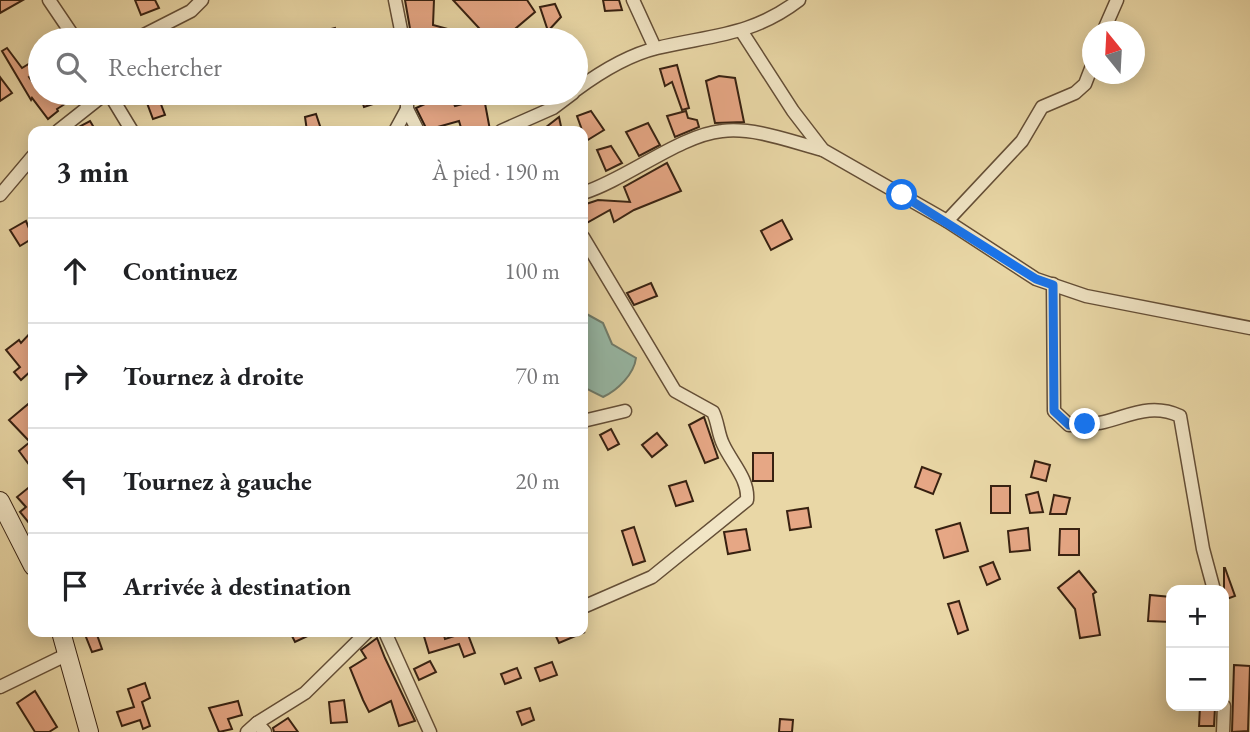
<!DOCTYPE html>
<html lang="fr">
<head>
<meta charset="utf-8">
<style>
  :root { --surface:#fff; --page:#f2f2f2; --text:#202124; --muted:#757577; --line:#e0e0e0 }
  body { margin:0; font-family:"EB Garamond",serif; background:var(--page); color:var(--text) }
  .controls { position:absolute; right:21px; bottom:21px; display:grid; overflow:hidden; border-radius:14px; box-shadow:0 4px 18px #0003 }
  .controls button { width:63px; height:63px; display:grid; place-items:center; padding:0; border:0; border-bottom:2px solid var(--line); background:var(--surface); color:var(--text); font:35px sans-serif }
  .compass { position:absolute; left:1082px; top:21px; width:63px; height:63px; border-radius:50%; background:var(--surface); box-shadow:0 4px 18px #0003; rotate:342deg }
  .stop { position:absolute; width:21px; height:21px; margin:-16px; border:5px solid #1a73e8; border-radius:50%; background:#fff }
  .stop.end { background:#1a73e8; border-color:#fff; box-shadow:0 2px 7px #0008 }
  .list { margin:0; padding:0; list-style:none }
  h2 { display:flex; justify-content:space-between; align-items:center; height:91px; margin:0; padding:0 28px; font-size:30px }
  h2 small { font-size:23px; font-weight:400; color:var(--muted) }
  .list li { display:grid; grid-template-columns:46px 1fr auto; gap:21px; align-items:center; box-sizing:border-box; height:105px; padding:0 28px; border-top:2px solid var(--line) }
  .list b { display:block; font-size:26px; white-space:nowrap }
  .list em { font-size:23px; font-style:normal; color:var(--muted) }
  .icon { flex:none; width:38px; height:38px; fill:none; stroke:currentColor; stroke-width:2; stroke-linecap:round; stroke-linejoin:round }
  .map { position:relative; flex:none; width:1250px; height:732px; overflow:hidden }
  .search { position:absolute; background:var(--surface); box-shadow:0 4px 18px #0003; left:28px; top:28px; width:560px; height:77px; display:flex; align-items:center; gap:18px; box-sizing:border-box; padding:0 24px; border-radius:38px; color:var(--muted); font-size:26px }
  .panel { position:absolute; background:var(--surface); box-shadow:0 4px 18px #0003; left:28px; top:126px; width:560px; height:511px; border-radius:14px }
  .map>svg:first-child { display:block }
  .water { fill:#97baa8; stroke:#717d6c; stroke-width:2 }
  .building { fill:#e6a785; stroke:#372111; stroke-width:2 }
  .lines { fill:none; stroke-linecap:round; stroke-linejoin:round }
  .minor-casing { stroke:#644e36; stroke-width:15 }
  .secondary-casing { stroke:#372111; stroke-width:20 }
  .minor { stroke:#f1e5c5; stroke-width:12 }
  .secondary { stroke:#f1e5c5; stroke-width:18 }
  .route { stroke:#1a73e8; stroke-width:9 }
</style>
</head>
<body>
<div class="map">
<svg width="1250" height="732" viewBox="0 0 1250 732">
  <rect width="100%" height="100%" fill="#e9d7a6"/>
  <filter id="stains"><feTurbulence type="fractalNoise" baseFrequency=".00286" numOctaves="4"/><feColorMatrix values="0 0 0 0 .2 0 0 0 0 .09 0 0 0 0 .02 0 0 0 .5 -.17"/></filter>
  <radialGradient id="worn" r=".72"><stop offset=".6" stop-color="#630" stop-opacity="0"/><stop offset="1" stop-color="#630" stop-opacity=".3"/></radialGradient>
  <!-- water -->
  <path class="water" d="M583,312L603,323L612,344L636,358C634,374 618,390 603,397L583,387Z"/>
  <!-- building -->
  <g class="building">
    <path d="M0,0H23L0,13Z"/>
    <path d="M135,0H155L159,8L141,15Z"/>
    <path d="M405,0H434L433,25L459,32L444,40H412Z"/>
    <path d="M453,0H527L535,12L502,40H490Z"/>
    <path d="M603,0H619L622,10L605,11Z"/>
    <path d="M555,4L561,17L548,31L540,7Z"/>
    <path d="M335,28L338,40H300V37Z"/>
    <path d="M7,48L22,68L40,57V70L29,77L40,93H82L57,109L58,111L48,119L32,98L31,100L2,51Z"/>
    <path d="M677,65L689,108L682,110L672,82L665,86L660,69Z"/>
    <path d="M719,76L735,78L744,122L715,123L706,81Z"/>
    <path d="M0,77L12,93L0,101Z"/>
    <path d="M376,93L379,102L364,107L361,98Z"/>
    <path d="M449,93L455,106L484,98L490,130L462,131L459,121L427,130L416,108Z"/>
    <path d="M159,99L165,115L153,119L147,103Z"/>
    <path d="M591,111L604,130L586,141L577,116Z"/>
    <path d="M686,111L688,118L697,120L699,127L675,137L667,116Z"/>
    <path d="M316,114L321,129L307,131L305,117Z"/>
    <path d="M559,117L562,131H541Z"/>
    <path d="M90,121L96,131H72L73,130Z"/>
    <path d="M648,123L660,145L639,156L626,132Z"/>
    <path d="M611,146L622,163L606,171L597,150Z"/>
    <path d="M667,163L681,191L634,210L614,222L610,210L583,225V205L598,200L630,202L624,187Z"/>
    <path d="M782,220L792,239L771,250L761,231Z"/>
    <path d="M26,221L33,238L20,246L10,230Z"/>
    <path d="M651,283L657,296L634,305L627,293Z"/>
    <path d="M33,330V369L21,380L14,372L20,367L6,350L19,340L21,343Z"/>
    <path d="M33,400V470L19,451L30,442L9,420Z"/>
    <path d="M704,417L718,458L705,463L689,425Z"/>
    <path d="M611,429L619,444L608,450L600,435Z"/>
    <path d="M657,433L667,445L652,457L642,445Z"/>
    <rect x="753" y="453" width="20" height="28"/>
    <path d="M1035,461L1050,465L1046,481L1031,477Z"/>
    <path d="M922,467L941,474L933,494L915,487Z"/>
    <path d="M686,481L693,501L676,506L669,486Z"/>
    <path d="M33,484V528L20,512L26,507L17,497Z"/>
    <rect x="991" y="486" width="19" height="27"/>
    <path d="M1038,492L1043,512L1030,513L1026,495Z"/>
    <path d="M1054,495L1070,498L1066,514H1050Z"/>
    <path d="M808,508L811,527L790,530L787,511Z"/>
    <path d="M960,523L968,551L944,558L936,530Z"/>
    <path d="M634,527L645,561L633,565L622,531Z"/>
    <path d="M1028,528L1030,550L1010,552L1008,531Z"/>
    <path d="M746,529L750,550L728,554L724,532Z"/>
    <path d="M1060,529H1079V555H1059Z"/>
    <path d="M993,562L1000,579L987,585L980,567Z"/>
    <path d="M1225,568L1235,596L1224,600V568Z"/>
    <path d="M1079,571L1096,592L1093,594L1100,635L1080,638L1075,609L1058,588Z"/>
    <path d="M1150,595L1171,597V622L1148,621Z"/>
    <path d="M959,601L968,630L958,634L948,604Z"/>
    <path d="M84,632H96L102,649L92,652Z"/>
    <path d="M290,632H316L295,642Z"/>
    <path d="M429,632H443L445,639L467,632L475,653L464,657L459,644L429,653L423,633Z"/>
    <path d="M554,632H585L559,643Z"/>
    <path d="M377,638L385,658L415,721L399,726L391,701L369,712L363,700L350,668L366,658L361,650Z"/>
    <path d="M430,661L436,672L419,680L414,669Z"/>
    <path d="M552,662L557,675L540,681L535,668Z"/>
    <path d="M1234,665L1250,666L1248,731L1232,732Z"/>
    <path d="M517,668L521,678L505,684L501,674Z"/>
    <path d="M145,683L150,698L142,702L150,726L143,729L140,720L122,726L117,712L134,707L128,689Z"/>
    <path d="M35,691L57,727L49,732H35L17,703Z"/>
    <path d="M344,700L347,722L331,723L329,702Z"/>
    <path d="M238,701L242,715L228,719L232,729L219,732L209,708Z"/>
    <path d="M1200,706L1215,707L1214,726H1199Z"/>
    <path d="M530,708L534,720L522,725L517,712Z"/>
    <path d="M288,718L298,732H274L273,728Z"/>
    <path d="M780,719L793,720L792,732H779Z"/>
  </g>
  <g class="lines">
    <defs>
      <g id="minor">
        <path d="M49,0L76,40"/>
        <path d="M395,0L403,40"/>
        <path d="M633,0L655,48"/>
        <path d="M742,32L793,111L823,150L947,221L1036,279L1086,296L1250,328"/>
        <path d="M1103,32L1117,0"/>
        <path d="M134,40L191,11L202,0"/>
        <path d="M576,90C599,73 628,55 657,48C711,35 752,36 799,0"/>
        <path d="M109,93L132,131"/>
        <path d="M407,93V109L418,131"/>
        <path d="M58,131L106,93"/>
        <path d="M395,131L407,109"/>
        <path d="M501,131L553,108L573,93"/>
        <path d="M583,193C627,179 680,135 722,131C755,127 792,142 823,150"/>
        <path d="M0,195L33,156"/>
        <path d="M947,221L1022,141L1042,107L1075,93L1085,84L1092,66"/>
        <path d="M583,237L675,391L713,412C718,422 718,434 723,444C731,462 749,479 747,500L652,577L583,607"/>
        <path d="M1053,284L1054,411L1069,425C1080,424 1093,425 1104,422C1131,415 1152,403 1180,416L1203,549L1214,590"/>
        <path d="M583,421L625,411"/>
        <path d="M385,632L430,732"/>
        <path d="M0,687L68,654"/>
        <path d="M257,723L305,693L367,632"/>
        <path d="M247,732L257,723L265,732"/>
        <path d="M1223,732L1224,706"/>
      </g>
      <g id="secondary">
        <path d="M0,501L33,566"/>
        <path d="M61,632L89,732"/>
      </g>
    </defs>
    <!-- minor casing -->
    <use href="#minor" class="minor-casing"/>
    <!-- secondary casing -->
    <use href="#secondary" class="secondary-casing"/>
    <!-- minor -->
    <use href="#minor" class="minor"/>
    <!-- secondary -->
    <use href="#secondary" class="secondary"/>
  </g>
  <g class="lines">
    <!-- route -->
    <path class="route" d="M902,195L1036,279L1053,285L1054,411L1069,425L1085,424"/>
  </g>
  <rect width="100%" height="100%" filter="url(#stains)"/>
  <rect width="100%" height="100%" fill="url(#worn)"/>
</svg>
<div class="controls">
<button>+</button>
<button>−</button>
</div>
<svg class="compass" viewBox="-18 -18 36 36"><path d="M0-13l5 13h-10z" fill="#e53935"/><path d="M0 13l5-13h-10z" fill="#757577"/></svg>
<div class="stop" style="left:902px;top:195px"></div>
<div class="stop end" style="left:1085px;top:424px"></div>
<div class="search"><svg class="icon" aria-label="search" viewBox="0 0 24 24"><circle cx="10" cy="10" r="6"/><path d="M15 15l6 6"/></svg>Rechercher</div>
<section class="panel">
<h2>3 min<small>À pied · 190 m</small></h2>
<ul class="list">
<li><svg class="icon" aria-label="ahead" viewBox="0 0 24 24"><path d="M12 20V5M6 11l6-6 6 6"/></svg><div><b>Continuez</b></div><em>100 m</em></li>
<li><svg class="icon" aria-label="right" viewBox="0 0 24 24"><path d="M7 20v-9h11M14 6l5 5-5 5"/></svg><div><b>Tournez à droite</b></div><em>70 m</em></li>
<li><svg class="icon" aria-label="left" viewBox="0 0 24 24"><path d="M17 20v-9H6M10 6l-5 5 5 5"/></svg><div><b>Tournez à gauche</b></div><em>20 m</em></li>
<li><svg class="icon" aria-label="arrive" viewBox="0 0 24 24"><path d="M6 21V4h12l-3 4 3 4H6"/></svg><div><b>Arrivée à destination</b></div></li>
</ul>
</section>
</div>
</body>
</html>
